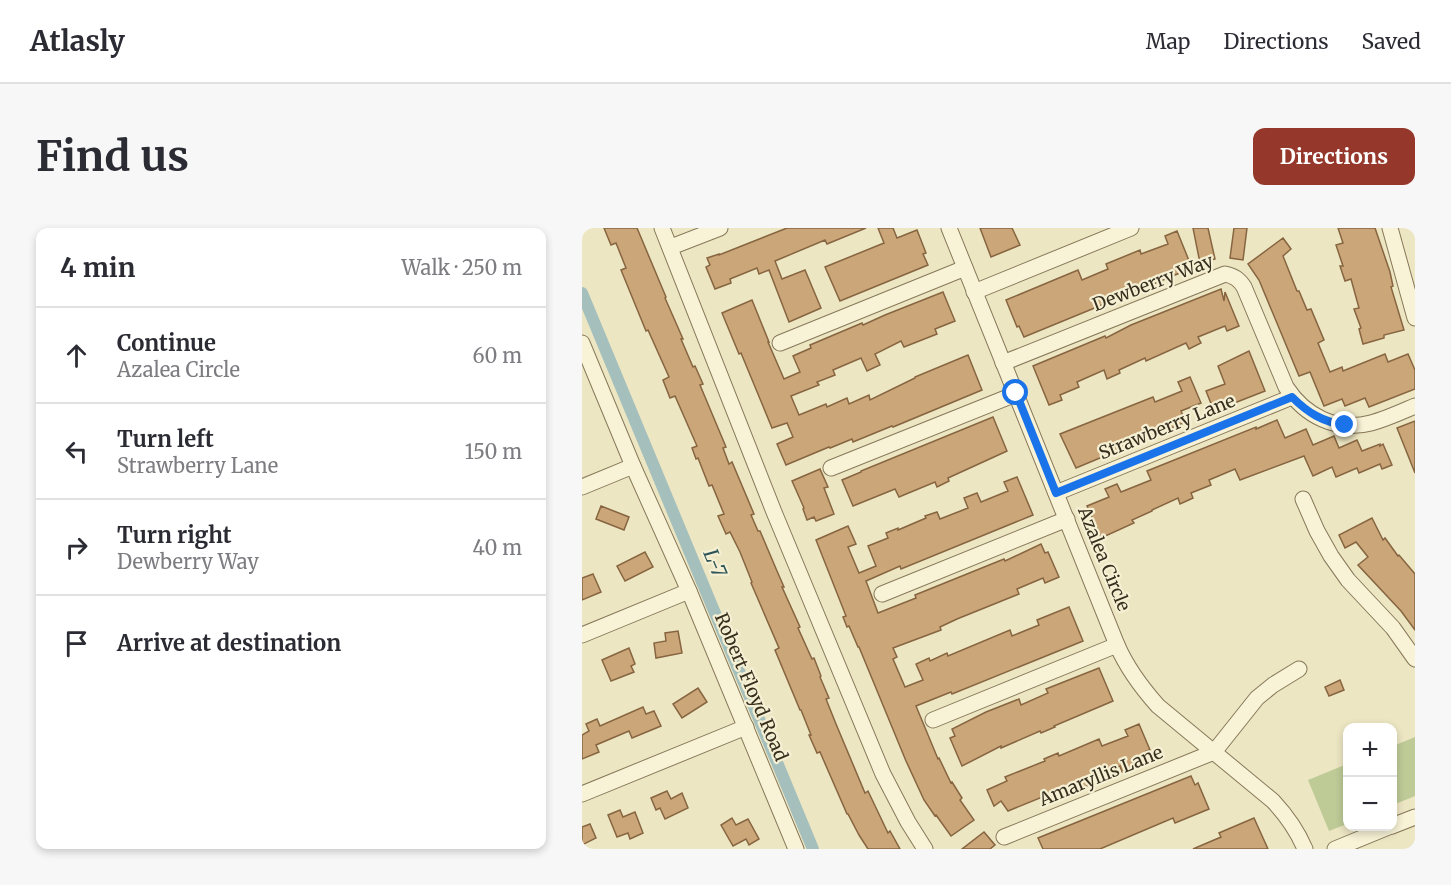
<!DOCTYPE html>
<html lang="en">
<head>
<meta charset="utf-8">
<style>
  :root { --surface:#fff; --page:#f7f7f7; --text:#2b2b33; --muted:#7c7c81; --line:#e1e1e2; --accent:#95382b }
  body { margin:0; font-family:Merriweather,serif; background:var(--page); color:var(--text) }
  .controls { position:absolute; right:18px; bottom:18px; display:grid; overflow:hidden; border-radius:12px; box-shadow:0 3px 9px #0003 }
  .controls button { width:54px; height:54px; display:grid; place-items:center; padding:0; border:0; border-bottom:2px solid var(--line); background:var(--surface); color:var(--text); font:30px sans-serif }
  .stop { position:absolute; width:18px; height:18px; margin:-14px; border:4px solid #1a73e8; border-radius:50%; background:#fff }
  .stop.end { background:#1a73e8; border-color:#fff; box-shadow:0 2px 6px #0008 }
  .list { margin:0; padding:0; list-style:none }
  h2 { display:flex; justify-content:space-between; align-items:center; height:78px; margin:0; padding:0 24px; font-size:26px }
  h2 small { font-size:20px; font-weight:400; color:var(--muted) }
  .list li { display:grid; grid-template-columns:39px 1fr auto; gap:18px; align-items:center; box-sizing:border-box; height:96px; padding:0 24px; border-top:2px solid var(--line) }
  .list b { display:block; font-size:22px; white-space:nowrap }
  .list p { margin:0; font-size:20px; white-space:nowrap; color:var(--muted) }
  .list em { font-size:20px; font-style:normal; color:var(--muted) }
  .icon { flex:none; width:33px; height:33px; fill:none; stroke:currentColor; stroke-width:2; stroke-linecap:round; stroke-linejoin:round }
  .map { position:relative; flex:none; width:833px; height:621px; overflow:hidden; border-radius:12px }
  header { display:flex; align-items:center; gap:36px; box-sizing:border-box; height:84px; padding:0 30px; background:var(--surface); border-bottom:2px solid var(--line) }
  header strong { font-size:28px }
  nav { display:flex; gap:33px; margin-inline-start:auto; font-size:21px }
  .intro { display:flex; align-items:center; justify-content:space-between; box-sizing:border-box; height:144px; padding:0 36px }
  h1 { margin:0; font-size:42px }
  .button { padding:15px 27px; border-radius:12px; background:var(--accent); color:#fff; font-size:21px; font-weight:700 }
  main { display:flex; gap:36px; padding:0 36px }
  aside { flex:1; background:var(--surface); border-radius:12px; box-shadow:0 3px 9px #0003 }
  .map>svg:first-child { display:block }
  .green { fill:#becb97 }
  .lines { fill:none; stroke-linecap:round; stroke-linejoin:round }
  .canal { stroke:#a5c0bc; stroke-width:12 }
  .building { fill:#cba679; stroke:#866540; stroke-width:1.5 }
  .minor-casing { stroke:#87785a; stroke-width:17 }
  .minor { stroke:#f8f3d6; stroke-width:15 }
  .route { stroke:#1a73e8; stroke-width:8 }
  .labels { text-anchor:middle; stroke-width:4.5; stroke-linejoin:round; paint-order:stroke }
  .street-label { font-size:18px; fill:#372e1e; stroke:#f5f0d3 }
  .water-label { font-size:20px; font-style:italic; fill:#2d5457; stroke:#f5f0d3 }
</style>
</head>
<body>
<header>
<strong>Atlasly</strong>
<nav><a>Map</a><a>Directions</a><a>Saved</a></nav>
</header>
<div class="intro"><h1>Find us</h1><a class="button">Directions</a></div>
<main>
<aside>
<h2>4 min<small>Walk · 250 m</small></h2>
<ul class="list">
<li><svg class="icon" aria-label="ahead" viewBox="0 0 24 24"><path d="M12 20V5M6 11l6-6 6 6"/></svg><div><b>Continue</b><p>Azalea Circle</p></div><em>60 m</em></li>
<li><svg class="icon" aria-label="left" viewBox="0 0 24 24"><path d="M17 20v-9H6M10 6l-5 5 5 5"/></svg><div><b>Turn left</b><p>Strawberry Lane</p></div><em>150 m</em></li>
<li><svg class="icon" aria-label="right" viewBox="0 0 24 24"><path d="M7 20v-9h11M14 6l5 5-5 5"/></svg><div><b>Turn right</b><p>Dewberry Way</p></div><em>40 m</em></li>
<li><svg class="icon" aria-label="arrive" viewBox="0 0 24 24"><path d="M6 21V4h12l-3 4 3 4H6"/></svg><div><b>Arrive at destination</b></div></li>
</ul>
</aside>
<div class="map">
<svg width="833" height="621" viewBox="0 0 833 621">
  <rect width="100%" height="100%" fill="#ede6c3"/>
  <!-- green -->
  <g class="green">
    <path d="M833,509V568L811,577V518Z"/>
    <path d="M765,536V596L747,603L726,552Z"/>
  </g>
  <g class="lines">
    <!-- canal -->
    <path class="canal" d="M0,65L231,621"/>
  </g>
  <!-- building -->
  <g class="building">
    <path d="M22,0H55L84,69L83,70L101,111H99L111,139L113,138L121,156L118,157L144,219L141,220L147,236L150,234L172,286L169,287L176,303H178L195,343L202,359H200L218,399L216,400L230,431L232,430L239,448L238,449L247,470L244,471L254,496L283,565L286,563L306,605L308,603L318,621H286L277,607L266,586H265L238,524L235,525L227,507H229L219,482H218L193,422L197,420L169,355L170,354L158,324L148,304L144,306L136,288L142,286L130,257L127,258L116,230L114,231L110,220L115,218L93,168L88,170L81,152L87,149L66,102L64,103L39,42L44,40L34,15L29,17Z"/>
    <path d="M205,0H284L245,16L243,12L193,33L200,51L223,42L239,80L207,94L187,42L177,46L175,40L148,51L149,55L133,61L124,39L128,37L125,30L137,26V27Z"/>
    <path d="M296,0H311L315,10L335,2L344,25L341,26L346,37L258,73L243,39L302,15Z"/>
    <path d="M398,0H430L438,17L409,29Z"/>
    <path d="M611,0H626L633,31L618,35Z"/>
    <path d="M652,0H665L661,32L648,30Z"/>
    <path d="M756,0H793L808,44L811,58L809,59L822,102L802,107V110L781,116L777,101L779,100L772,81L777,80L769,51L763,53L758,38H761L754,17L761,15Z"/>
    <path d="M595,3L610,40L442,109L437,98L435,99L424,72L496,42L500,52L526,41L524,36L558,22L559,26L586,16L583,8Z"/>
    <path d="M701,10L709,21L701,28L715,63H717L725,82L729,81L742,112L736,115L748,144L760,139L761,143L803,126L806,134L826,126L833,142V161L787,179L783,170L763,178L760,171L742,178L728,144L717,148L677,52L666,36Z"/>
    <path d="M639,61L642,73L643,64L657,98L645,103L643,98L616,109L619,115L607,121L604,115L564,133L563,130L537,142L538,145L525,151L522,142L495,154L497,159L478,167L480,172L467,177L451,138L523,108L524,110L549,97Z"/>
    <path d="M361,64L373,93L353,101L355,106L322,119L319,113L293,126L298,137L285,143L279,130L251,142L253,147L235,154L237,157L209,168L217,187L244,176L245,179L265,170L267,176L287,167L288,172L333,150V149L386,127L400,162L311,199L310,198L271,214L270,211L248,220L247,219L204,237L195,216L211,209L205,195L190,200L159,125L157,126L140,85L170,72L187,114H186L202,151L218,144L211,128L229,120L228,117L280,95L281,97L303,87Z"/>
    <path d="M667,123L683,163L632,183L624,163L643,156L636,138Z"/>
    <path d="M608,149L619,175L599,183L604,194L494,240L478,206L571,169L573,174L600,163L596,154Z"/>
    <path d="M411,189L425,223L366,250L367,253L355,259L353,254L317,269L313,261L271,278L260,252L279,244V243Z"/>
    <path d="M695,192L703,210L724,201L731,217L752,208L757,220L775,212L780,223L798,216V218L801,216L810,237L800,241L798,236L777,245L775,240L754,249L750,239L731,248L722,228L658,252L653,241L627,252L629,257L609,265L611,270L598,276L596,270L570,282V283L550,292L552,295L519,310L505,278L527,269L523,261L535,256L539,264L569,252L565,243L674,199V201Z"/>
    <path d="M833,193V245L815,200Z"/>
    <path d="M238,241L246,259L242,260L252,286L234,293L232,289L225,292L221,281L222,280L210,253Z"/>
    <path d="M435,249L451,287L319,341L318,338L284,353L296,385L334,370L333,367L422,331L423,333L459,316L463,325L466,324L477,349L463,355L461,350L435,361L437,366L375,391L358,399L359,402L311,420L315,429L311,431L323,459L341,452L334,436L347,430L348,433L365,425L366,428L428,402L430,408L457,397L455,392L487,379L501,413L370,466L369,464L334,478L356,531L357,530L369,555L370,554L380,570L378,572L392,592L369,608L354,587L353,588L342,572L324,533L277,419H276L267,398L265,399L261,389L264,388L234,312L266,298L274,316L266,319L277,345L294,338L286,318L306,310L304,305L316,300V302L344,290L343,288L355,284L358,291L386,280L382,270L395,265L399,274L426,263L422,254Z"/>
    <path d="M19,278L47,289L42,302L14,291Z"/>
    <path d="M790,290L801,312L803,310L816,328L817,327L833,346V402L819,383L776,337L786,329L774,314L763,320L757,307Z"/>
    <path d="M63,324L71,339L43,353L35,338Z"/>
    <path d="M11,346L19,364L0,372V350Z"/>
    <path d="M96,403L100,425L74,430L72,415L84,413L83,405Z"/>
    <path d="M47,420L53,436L49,438L52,444L29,453L20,432Z"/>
    <path d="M517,440L531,473L472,498L473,499L459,505L458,503L419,520V518L380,538L368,510L373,508L370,501L404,484L437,471L439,477L466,465L464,461Z"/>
    <path d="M758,452L762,462L747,468L743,459Z"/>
    <path d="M116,460L125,474L100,490L91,476Z"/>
    <path d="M61,479L64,486L72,483L79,498L50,510L47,503L14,517L17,524L0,531V507L7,503L4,496L15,491L18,498Z"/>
    <path d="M557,496L568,522L564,523L568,532L540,544L538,538L506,551L509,556L500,560L497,554L426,583L419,573L412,578L405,562L425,553L423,549L463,533L462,531L476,525L477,528L517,511L520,518L546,508L543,502Z"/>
    <path d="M609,548L613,557L616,555L627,581L593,595L591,590L518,621H461L456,610Z"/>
    <path d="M85,563L89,571L100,565L106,580L83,591L78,580L74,582L69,570Z"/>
    <path d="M38,582L41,589L53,584L61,605L48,611L46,605L35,609L26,587Z"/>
    <path d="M150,590L154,597L166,591L177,611L167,617L164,611L151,618L139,597Z"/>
    <path d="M672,590L686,621H611L639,609L637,605Z"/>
    <path d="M8,596L14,610L0,617V599Z"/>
    <path d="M402,604L413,617L408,621H380Z"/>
  </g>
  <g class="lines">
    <defs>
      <g id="minor">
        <path d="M80,0L192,284L301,546L326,594L343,621"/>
        <path d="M367,0L535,417C545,440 559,459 576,478L691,573C705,588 715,602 723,621"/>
        <path d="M808,0L833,90"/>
        <path d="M89,19L138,0"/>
        <path d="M392,64L549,0"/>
        <path d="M0,115L51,238L107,363L214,621"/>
        <path d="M198,115L383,40"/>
        <path d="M421,135L643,46C652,48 657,51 662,59L704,159C723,188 754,204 789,195C804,191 819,184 833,178"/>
        <path d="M249,240L434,166"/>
        <path d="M0,259L51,238"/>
        <path d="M474,265L710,169"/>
        <path d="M721,271L735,303L749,328L766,352L811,400L833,431"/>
        <path d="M300,366L485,291"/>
        <path d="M0,407L107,363"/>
        <path d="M351,492L535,417"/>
        <path d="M0,566L164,499"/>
        <path d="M810,598L833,589"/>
        <path d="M422,609L632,524L675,470L691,457L717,441"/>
        <path d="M753,621L809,598"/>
      </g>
    </defs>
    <!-- minor casing -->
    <use href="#minor" class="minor-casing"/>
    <!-- minor -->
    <use href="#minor" class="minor"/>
  </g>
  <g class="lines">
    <!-- route -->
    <path class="route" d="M434,165L474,265L710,169C726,185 741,194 763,197"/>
  </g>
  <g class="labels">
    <!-- street labels -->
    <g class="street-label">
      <text transform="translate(571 55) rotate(-21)" y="6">Dewberry Way</text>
      <text transform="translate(585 199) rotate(-22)" y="6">Strawberry Lane</text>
      <text transform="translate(522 331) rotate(68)" y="6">Azalea Circle</text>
      <text transform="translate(169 459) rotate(67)" y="6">Robert Floyd Road</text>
      <text transform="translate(519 548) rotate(-22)" y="6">Amaryllis Lane</text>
    </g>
    <!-- water labels -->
    <g class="water-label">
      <text transform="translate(133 335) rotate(67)" y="7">L-7</text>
    </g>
  </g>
</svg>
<div class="controls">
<button>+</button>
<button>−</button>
</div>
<div class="stop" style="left:434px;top:165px"></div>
<div class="stop end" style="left:763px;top:197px"></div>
</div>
</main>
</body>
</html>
